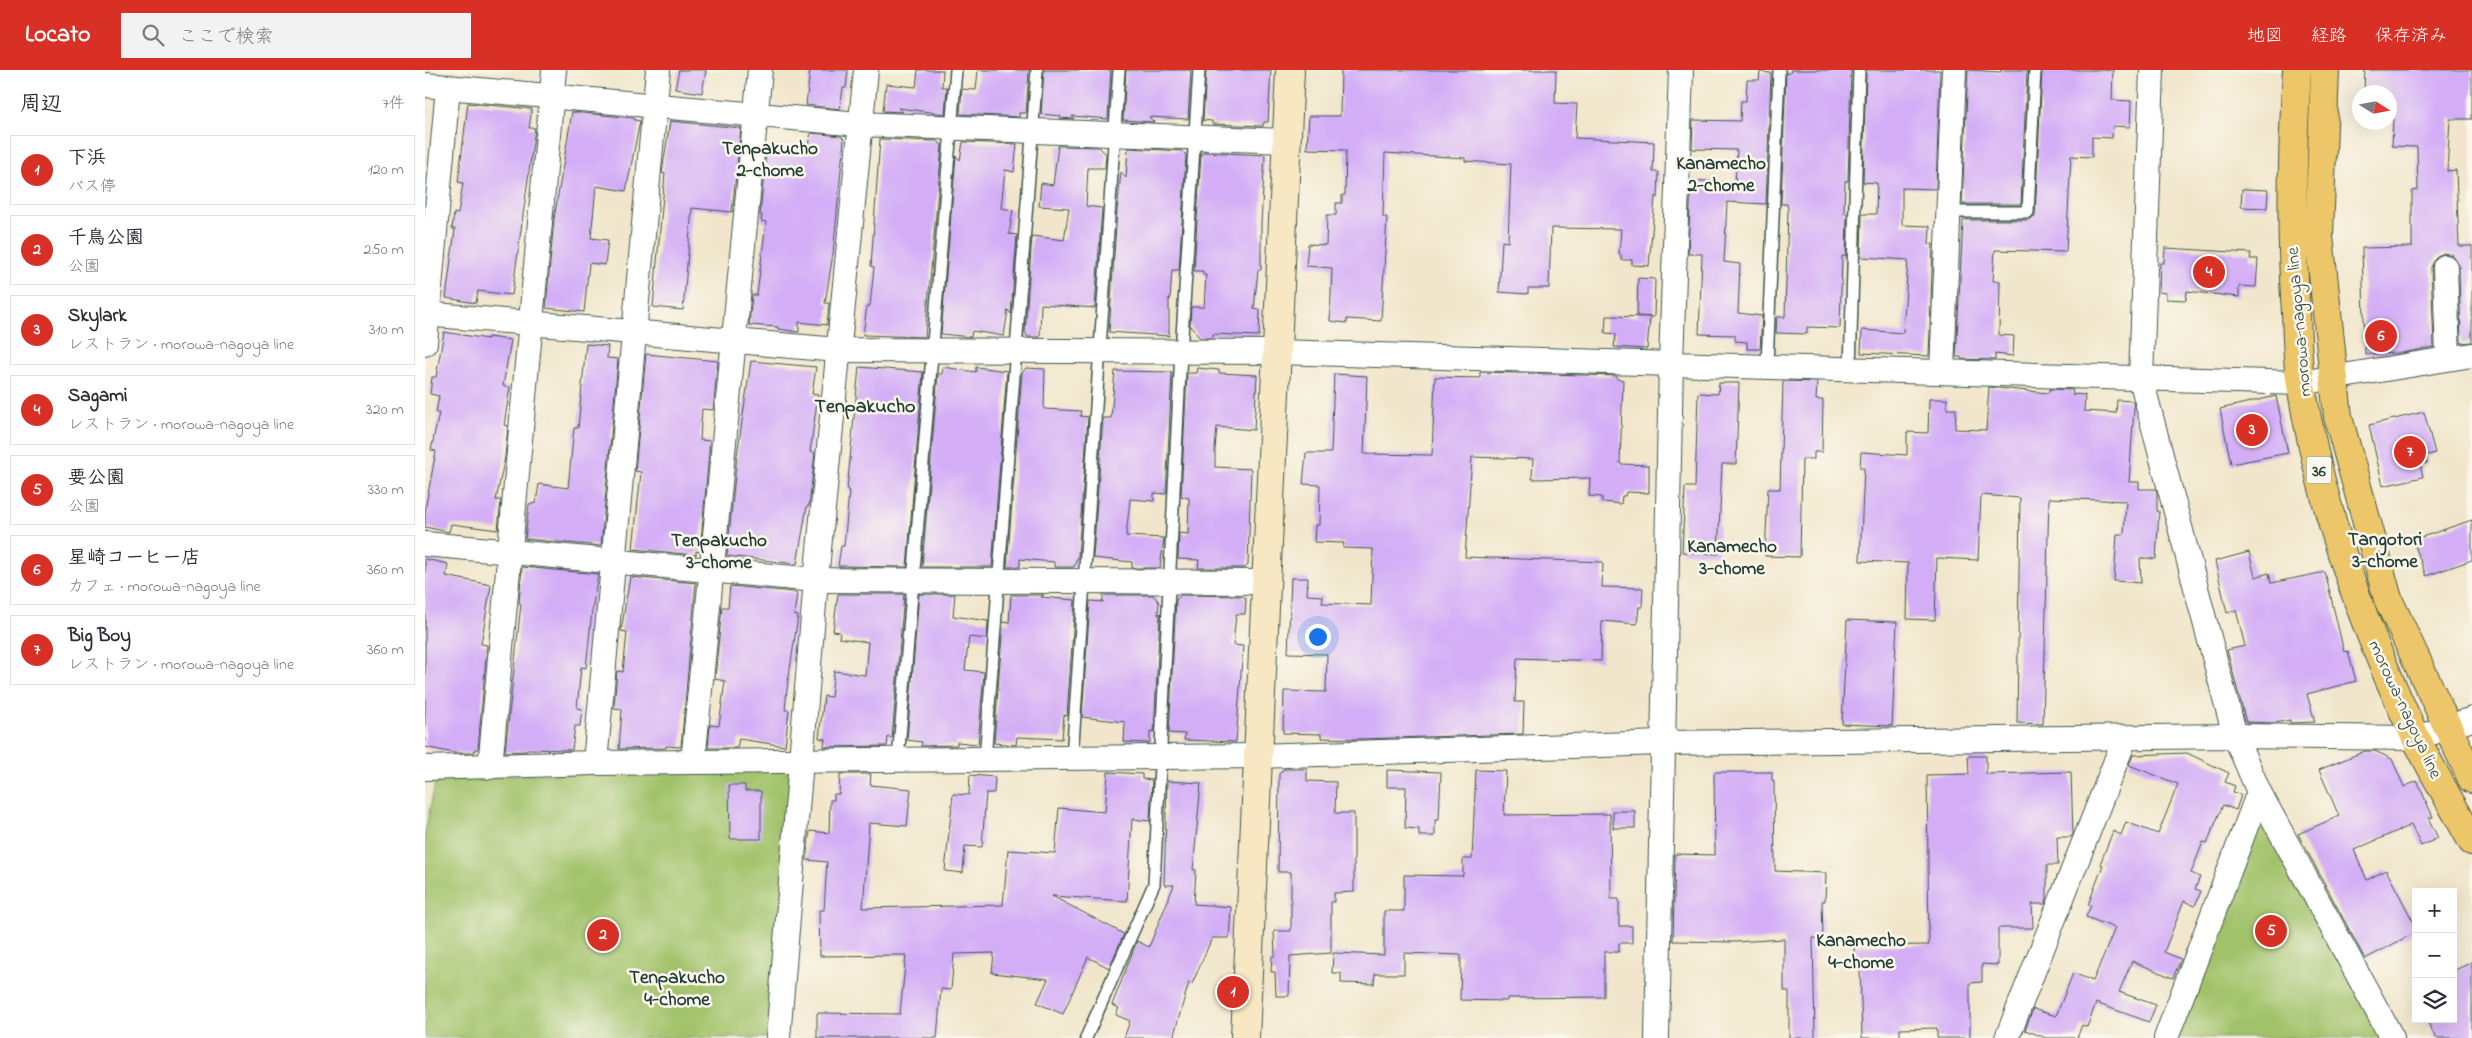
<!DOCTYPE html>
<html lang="ja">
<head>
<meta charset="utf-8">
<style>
  :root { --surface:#fff; --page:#f2f2f3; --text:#2b2b33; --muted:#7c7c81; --line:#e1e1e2; --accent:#d93025 }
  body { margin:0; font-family:"Indie Flower","Klee One",sans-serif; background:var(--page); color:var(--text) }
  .controls { position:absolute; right:15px; bottom:15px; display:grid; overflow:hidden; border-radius:0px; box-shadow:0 5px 20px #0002 }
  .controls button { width:45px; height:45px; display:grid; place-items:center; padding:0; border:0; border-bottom:1px solid var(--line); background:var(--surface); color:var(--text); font:25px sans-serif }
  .compass { position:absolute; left:1927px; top:15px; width:45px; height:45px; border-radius:50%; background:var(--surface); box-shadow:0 5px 20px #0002; rotate:101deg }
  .you { position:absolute; left:892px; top:566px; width:18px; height:18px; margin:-12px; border:4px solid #fff; border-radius:50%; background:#1a73e8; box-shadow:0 0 0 8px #1a73e833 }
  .badge { display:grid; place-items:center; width:32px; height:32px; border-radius:50%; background:var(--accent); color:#fff; font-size:16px; font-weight:700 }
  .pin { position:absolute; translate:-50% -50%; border:2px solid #fff; box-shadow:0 1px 5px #0006 }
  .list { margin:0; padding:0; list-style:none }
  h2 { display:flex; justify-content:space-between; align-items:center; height:65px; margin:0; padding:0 20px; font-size:21px }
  h2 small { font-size:16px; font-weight:400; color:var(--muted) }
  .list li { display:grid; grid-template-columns:32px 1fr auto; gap:15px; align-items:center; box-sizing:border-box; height:70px; margin:0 10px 10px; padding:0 10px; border:1px solid var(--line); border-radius:0px }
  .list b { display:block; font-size:19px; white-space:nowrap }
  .list p { margin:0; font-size:16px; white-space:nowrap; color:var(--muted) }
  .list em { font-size:16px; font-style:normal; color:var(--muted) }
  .icon { flex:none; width:28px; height:28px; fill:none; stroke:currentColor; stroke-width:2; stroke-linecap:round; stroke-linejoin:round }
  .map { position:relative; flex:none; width:2047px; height:968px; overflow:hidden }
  header { display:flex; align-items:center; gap:30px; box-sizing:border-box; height:70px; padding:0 25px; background:var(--accent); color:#fff }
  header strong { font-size:24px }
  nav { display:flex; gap:28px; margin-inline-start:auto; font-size:18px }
  .search { width:350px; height:45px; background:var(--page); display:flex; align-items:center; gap:12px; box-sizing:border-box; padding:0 18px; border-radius:0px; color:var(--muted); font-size:19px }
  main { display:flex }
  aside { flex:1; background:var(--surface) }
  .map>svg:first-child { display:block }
  .green { fill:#a2c26a; stroke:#60804f }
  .building { fill:#d3adf6 }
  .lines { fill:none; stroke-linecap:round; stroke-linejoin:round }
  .lane-casing { stroke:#3e564b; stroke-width:14 }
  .street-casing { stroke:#3e564b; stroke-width:26 }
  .secondary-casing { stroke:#3e564b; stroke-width:30 }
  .primary-casing { stroke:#3e564b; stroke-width:30 }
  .lane { stroke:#fff; stroke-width:11 }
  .street { stroke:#fff; stroke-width:24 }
  .secondary { stroke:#f7e8c3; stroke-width:28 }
  .primary { stroke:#ecc669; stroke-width:28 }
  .labels { text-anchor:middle; stroke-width:5; stroke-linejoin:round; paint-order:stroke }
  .shield { fill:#fbf7ec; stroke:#61756b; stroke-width:1 }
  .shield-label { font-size:16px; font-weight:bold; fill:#1f3d34 }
  .street-label { font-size:18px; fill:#1f3d34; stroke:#fbf7ec }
  .neighbourhood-label { font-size:19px; font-weight:bold; fill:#1f3d34; stroke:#fbf7ec }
  .quarter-label { font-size:20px; font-weight:bold; fill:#1f3d34; stroke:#fbf7ec }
</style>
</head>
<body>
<header>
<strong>Locato</strong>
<div class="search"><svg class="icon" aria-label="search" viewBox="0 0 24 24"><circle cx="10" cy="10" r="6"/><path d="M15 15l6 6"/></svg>ここで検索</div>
<nav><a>地図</a><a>経路</a><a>保存済み</a></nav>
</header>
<main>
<aside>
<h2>周辺<small>7件</small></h2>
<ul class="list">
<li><span class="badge">1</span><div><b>下浜</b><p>バス停</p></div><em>120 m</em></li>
<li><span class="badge">2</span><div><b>千鳥公園</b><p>公園</p></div><em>250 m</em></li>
<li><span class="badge">3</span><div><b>Skylark</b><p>レストラン · morowa-nagoya line</p></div><em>310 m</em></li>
<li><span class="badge">4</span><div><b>Sagami</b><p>レストラン · morowa-nagoya line</p></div><em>320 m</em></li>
<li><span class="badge">5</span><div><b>要公園</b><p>公園</p></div><em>330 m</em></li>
<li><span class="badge">6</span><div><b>星崎コーヒー店</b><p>カフェ · morowa-nagoya line</p></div><em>360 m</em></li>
<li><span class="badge">7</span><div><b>Big Boy</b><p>レストラン · morowa-nagoya line</p></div><em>360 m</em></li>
</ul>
</aside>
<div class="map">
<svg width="2047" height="968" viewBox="0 0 2047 968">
  <rect width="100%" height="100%" fill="#fbf7ec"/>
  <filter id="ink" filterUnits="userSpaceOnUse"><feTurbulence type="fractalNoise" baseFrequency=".02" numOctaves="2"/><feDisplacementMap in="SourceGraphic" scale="10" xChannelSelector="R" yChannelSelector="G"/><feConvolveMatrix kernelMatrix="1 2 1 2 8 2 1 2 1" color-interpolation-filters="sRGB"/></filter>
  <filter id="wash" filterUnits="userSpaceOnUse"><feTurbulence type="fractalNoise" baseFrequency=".0096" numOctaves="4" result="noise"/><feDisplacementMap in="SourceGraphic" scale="20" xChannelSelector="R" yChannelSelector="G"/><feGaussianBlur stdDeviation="1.12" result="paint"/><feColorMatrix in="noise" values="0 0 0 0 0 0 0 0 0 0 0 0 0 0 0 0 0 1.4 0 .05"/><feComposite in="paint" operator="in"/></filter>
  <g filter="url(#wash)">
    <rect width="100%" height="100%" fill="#f1e6cb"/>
    <!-- green -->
    <g class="green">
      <path d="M360,699L370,705L346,968H0V762L10,713L23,706Z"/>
      <path d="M1842,751L1959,968H1750L1831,753Z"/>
    </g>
    <g id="blocks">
      <!-- building -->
      <g class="building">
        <path d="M254,0H281L277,23L250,19Z"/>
        <path d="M385,0H423L421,18H418L415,39L381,35Z"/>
        <path d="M493,0H518L517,17H522L520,44L473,38L478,42L458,41L461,14L491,17Z"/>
        <path d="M553,0H604L601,43H594V47L535,44L537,19L551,20Z"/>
        <path d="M619,0H686L683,49L647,46L649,49L635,48L636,46L616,44Z"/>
        <path d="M701,0H766L763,49L724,47L729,52L698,50Z"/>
        <path d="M781,0H846L843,52H839L838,56L787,54V51L778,50Z"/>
        <path d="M916,0H1131L1130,33L1152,34L1150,68L1229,72L1228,102H1234L1233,127H1230L1224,196L1207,195V190H1196V185H1194L1196,159L1126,158L1124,218H1103V224L1074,222L1077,171L1083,172L1086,94L1040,91V88L960,83L958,147H962L956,251L922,249V253L905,251L907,198L881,196L883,174L901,175L902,145H911V133H917V125H920L921,82V80L882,79L884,46H915Z"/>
        <path d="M1366,0H1426L1423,111H1420L1419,143H1422L1421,186H1417L1415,258L1382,257V264L1351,263L1352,247H1360L1363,139L1362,134H1356L1361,3H1365Z"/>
        <path d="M1441,0H1515L1511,119L1477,118V155L1505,156L1504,174H1508L1504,286L1436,283L1437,260L1478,263L1483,190L1436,187L1437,144H1451L1452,113L1438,112Z"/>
        <path d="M1543,0L1576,2V0H1602L1596,134H1537Z"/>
        <path d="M1617,0H1688L1687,30L1706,31L1705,57L1688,56L1687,68L1667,67V87L1646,86L1641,182L1570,180L1568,211H1575L1574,265L1589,266L1588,286L1570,284V290L1536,289V287H1531L1538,150H1603L1610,146Z"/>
        <path d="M1940,0H2047V49H2025L2022,101L2031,100L2034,176H2047V272L2036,273L2034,196L2027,185L2019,183L2012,186L2006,197L2009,277L1976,283L1940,284L1937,178L1987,177V121L1993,120L1992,77L1967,76L1968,48H1964V22H1939Z"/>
        <path d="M1335,2L1346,3L1341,134L1302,132L1299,192L1315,194L1313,243L1337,246L1335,279H1322V272L1310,271V265L1274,264L1277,184H1263L1266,110L1310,113L1312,80L1267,79L1268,50L1315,51L1316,31H1321L1322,10H1334Z"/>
        <path d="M43,33L107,39L104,58H110L87,225L53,221L51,233L21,228L30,159H27L29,143L33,144L38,113L33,112Z"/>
        <path d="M147,42L209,48V50L215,51L201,121L171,116L166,168L183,170L180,195L164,193L159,242L121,238L129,149Z"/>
        <path d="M245,51L316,58L307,142L267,138L258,240L228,237L240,104L237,103Z"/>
        <path d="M386,63L416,66L419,69L408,184L400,233H404L402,255L374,252V262L353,259V257L324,255L327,225H332L341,152L336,151L337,145H335L341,82L344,83L345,77L381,82Z"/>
        <path d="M455,69L512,71L517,75L500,267L438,265L442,236H445L449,197L446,196Z"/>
        <path d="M538,72L592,74L589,102L580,100L576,138L588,140L584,164L592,165L586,244L583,240L579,266L547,261L546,267L516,264L531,86L535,90Z"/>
        <path d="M633,76L674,77L681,84L680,98H663L661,136L677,138L670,238L616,234L615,267H603L600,263L607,166L639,170L644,138L614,136L616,113L628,115Z"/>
        <path d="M703,78L757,81L761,85L754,200H747L745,230L744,228V266L684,262L692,141L696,102L701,108Z"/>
        <path d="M779,82L840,85L836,153V200H833L829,239L835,240L834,266L788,264V268H775L765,256L766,237H779L781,205H778V201H769L776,84Z"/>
        <path d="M1817,119L1843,120L1842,138L1816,137Z"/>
        <path d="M1740,178L1826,183L1825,189H1833L1831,217L1814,216V227L1762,221L1761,230L1741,229V223L1734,222L1735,193H1739Z"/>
        <path d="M1213,208L1230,209L1229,247L1212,246Z"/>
        <path d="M1181,246L1225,247L1222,279L1189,277L1191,264L1180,263Z"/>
        <path d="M19,262L63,269V267L86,270L78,316L85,317L79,355L83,356L80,387L71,430H76L73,460L26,454L24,462L0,457V440L11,381L6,380L14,343H11L14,326L5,324L7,307H11Z"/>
        <path d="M161,274L183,276L182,288L193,289L176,476L100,469L104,434L111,433L114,414L143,418L149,358H153Z"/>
        <path d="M221,284L293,291L288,340L277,339L275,370L285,371L275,482L271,481V485L208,479L216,402L210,401Z"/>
        <path d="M326,291L391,297L387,324L393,325L385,382L390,383L384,436H382L372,494L302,486L312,385Z"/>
        <path d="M434,297L498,302L482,497L413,496L416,476H419L422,445L424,421L422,420Z"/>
        <path d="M518,297L551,302V297L582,301L567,497H497L513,304H517Z"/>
        <path d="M601,298L620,299L619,339L656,341L655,346L663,347L653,486L649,497H629V492L595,489V497H582L597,303Z"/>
        <path d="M772,298L794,300V303L832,305L829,360L792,357L790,380V397L826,399L823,495L820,498H773L774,490L753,489L754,463L763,464L764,428L756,426L762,303H771Z"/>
        <path d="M690,301L747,302L741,424L729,423V431L705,429L701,466L739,468L735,498H707V492L668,488L678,348H686Z"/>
        <path d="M1055,302L1192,306V309L1198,310L1195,394L1224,395V423L1201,422L1200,426H1197L1196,434L1177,432V427L1164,426L1165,408L1107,409L1108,389L1047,387L1040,487L1178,492L1177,517L1218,518L1217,537H1214L1212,554L1177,551L1176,591L1092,588L1090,632H1099L1098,664L934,669L896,668V664L858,663L859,621L901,622L902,584L863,583L866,508H883L882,525L898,526L897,533L946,535L948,479L918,478L919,473L889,472L890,455H894L895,415L878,414L881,383H906L909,304L942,306L939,384L1007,385L1010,307L1055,308Z"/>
        <path d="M1358,311L1392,312L1391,330H1398L1397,382H1389V389H1377L1375,487L1340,486L1343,419H1355Z"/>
        <path d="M1294,313H1314L1311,394H1297L1293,484L1257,482L1260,417H1270L1273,323L1293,324Z"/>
        <path d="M1564,317L1623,323L1625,319L1648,320L1647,324L1660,325L1659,341L1691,343L1692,330L1708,331L1709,338L1704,412H1714V419H1731L1732,423V441H1734L1731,489L1715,488L1716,513L1689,511L1692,464H1699L1701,431L1624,428L1618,654L1592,653L1595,428L1556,425L1553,490L1512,488L1510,550L1482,549L1483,493L1435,491L1439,398H1435L1436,382L1482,385V362L1503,363L1504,329H1522V339H1531L1530,359L1561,360Z"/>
        <path d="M1851,326L1863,383L1806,394L1795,339Z"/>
        <path d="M1999,342L2010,383L2000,386L2002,393L1995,394L1998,407L1958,416L1944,355Z"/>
        <path d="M2047,450V490L2001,506L1988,470Z"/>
        <path d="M1824,482L1830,507L1844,503L1846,513L1900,502L1919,582L1923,581L1931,611L1882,624L1890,652L1865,653V650L1850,653L1821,652L1802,580L1820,576L1811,540L1802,543L1790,491Z"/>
        <path d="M0,489L23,494L21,506L66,515L56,574L62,575L53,679H50L49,683H29L0,677Z"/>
        <path d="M97,497L173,504L167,541L161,598L156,597L152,638L157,639L155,656H150L147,680L102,679V681L80,682L96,534L94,533Z"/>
        <path d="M205,507L271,513L256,677L241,676V678L194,679L197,639L189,638L192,601L198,602L202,562L196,561Z"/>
        <path d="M305,516L368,522L372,524L369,545L373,546L362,619L360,640H364L360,676L314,669L312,678H283L285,655L294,656L300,611L290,609L297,537H303Z"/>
        <path d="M413,524H479L467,668L463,667L462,676L399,677L400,669L394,668L399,626L406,627L409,601L440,605L443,572L414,568L415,562L408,561Z"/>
        <path d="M494,524H530L528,546L563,551L562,569L544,567L540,600L559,602L553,674L532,672V675L496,676L497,672L482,670Z"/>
        <path d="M586,525H619L616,527L650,530L642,646L639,645L637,669L592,667L591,675L569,673L578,552L584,553Z"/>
        <path d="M678,525H728L734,532L733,545L735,543L729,662L725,661V673L699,672L700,652L657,647L665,531L678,532Z"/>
        <path d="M756,525L817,526L821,528L820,544H811L808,575L818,576L811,672L759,670L760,664L744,663L751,530Z"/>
        <path d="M1422,550L1472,552L1467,656L1417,654Z"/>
        <path d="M1940,681H1950L1967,689L1979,717L1992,711L2008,747L2003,748L2013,768L1996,776L1986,755L1929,780L1942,810L1961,800L1991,857V862L1940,889L1873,764L1914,746L1894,700Z"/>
        <path d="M1762,683L1804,703L1800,712L1810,716L1808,722L1816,725L1811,740L1798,735L1782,773L1778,772L1766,803L1775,807L1770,819L1776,821L1770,836L1759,831L1739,882L1756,889L1748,908L1707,891L1694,922L1731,935L1724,952L1671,933L1662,957L1657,955L1652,968H1621L1600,960L1608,939L1631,946L1648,903L1668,911L1690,858L1661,847L1666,835H1663L1678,795L1675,794L1688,761L1696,765L1701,752L1733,764L1753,714L1704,695L1708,685Z"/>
        <path d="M1543,686H1561V704L1646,702L1648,764L1646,767H1632L1633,795H1622V828L1620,834H1607L1608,858H1573V895L1557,894V912L1545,913V968H1512V958L1475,959V968H1437L1435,897H1429V876L1504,875L1502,705L1544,704Z"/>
        <path d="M859,699H882V711L911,712L910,743H929V822L909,823V832H906V883L865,886L864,926H851L850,902H846L847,886H850L849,861H866V802H853L854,704Z"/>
        <path d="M962,700L1016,702L1014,750H1010V766H994V759L980,758L981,717H962Z"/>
        <path d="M1051,700L1081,701L1079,745L1185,744L1186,829H1194V856H1207V873H1194V882H1179V927L1082,928V931L1035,930L1036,885L979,883V904H950L949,914L916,913V903H907L908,883L959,885V841H979V805L1038,806V789H1047Z"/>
        <path d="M683,702L717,704V709L727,710L725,751L707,749L702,831L627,826L699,864L684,898L663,887L638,944L612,933L623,909L567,903L569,883L529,884L526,920L516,919L512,968H392V943L475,944L481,885L395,886L394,840H399L402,792L382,790V782L385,761L404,763L405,730H409V724H414L415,704H446L445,715L486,719L482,756L444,753L438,838L578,835L583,780L630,783L634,738L680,742Z"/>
        <path d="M1292,702H1347V710L1349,711L1350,801L1401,803L1400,831H1397L1398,868H1388L1390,968H1364V921H1359V869L1310,872L1248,871L1250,784L1290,785L1289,703Z"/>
        <path d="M545,705L570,707L569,723H561L557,777L540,776L538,803L520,801L528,724L544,725Z"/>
        <path d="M742,711L776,713L768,800H771L769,834L806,837L804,868H787L767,914L764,912L748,968H699L705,951L691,945L694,938L687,935L712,871L724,877L749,815H739Z"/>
        <path d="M304,715H320V721H336V769H305Z"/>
        <rect x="1188" y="741" width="22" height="17"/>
        <path d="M2047,892V968H2011L2001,949H2028V901Z"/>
      </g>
    </g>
  </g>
  <g filter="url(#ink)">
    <use href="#blocks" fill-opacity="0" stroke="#3e564b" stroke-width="1"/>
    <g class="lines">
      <defs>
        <g id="lane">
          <path d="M1523,142H1603L1610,0"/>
          <path d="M1342,296L1354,0"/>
          <path d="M1425,299L1434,0"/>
          <path d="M647,688L694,0"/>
          <path d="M473,690L531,0"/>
          <path d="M560,690L612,0"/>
          <path d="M661,968L729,814L756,282L774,0"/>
        </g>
        <g id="street">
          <path d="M1727,0L1716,309L1810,666L1834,722L1967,968"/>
          <path d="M0,15L434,54L861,71"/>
          <path d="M2020,197L2023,288"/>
          <path d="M0,244L413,280L852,282L1875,313L2047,285"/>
          <path d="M0,273L23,17"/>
          <path d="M1517,302L1529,0"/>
          <path d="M0,474L391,510L841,512"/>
          <path d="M268,692L335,0"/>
          <path d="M170,693L233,0"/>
          <path d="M65,697L129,0"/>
          <path d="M0,698L170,693L833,686L1237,673L1810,666L1992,668L2047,649"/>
          <path d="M353,968L391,510L441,0"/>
          <path d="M1232,968L1246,293L1256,0"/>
          <path d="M1582,968L1700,668"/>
          <path d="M1741,968L1834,722"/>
        </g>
        <path id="secondary" d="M820,968L865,0"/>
        <g id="primary">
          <path d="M1872,0C1867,81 1865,161 1871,242C1872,266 1872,292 1876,315C1896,437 1937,556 1991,668C2008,703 2028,736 2047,771"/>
          <path d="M1900,0L1894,166L1913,347L1963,529L2047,709"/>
        </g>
      </defs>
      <!-- lane casing -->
      <use href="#lane" class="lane-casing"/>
      <!-- street casing -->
      <use href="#street" class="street-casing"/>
      <!-- secondary casing -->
      <use href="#secondary" class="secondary-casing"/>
      <!-- primary casing -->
      <use href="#primary" class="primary-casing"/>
      <!-- lane -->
      <use href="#lane" class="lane"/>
      <!-- street -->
      <use href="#street" class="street"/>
      <!-- secondary -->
      <use href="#secondary" class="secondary"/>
      <!-- primary -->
      <use href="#primary" class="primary"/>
    </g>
  </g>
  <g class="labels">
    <!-- shield labels -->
    <rect class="shield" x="1881.5" y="386.5" width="25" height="27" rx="4"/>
    <g class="shield-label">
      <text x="1894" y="406">36</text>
    </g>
    <!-- street labels -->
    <g class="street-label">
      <text transform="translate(1873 252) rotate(-95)" y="6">morowa-nagoya line</text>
      <text transform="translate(1981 639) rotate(65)" y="6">morowa-nagoya line</text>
    </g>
    <!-- neighbourhood labels -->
    <g class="neighbourhood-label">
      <text x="345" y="84">Tenpakucho<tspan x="345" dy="22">2-chome</tspan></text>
      <text x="1296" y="99">Kanamecho<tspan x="1296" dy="22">2-chome</tspan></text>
      <text x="1960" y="475">Tangotori<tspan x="1960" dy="22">3-chome</tspan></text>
      <text x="294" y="476">Tenpakucho<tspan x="294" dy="22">3-chome</tspan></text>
      <text x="1307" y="482">Kanamecho<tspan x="1307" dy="22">3-chome</tspan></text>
      <text x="1436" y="876">Kanamecho<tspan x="1436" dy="22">4-chome</tspan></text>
      <text x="252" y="913">Tenpakucho<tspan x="252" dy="22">4-chome</tspan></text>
    </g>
    <!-- quarter labels -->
    <g class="quarter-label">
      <text x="440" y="342">Tenpakucho</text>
    </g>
  </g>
</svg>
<div class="controls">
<button>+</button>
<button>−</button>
<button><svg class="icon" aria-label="layers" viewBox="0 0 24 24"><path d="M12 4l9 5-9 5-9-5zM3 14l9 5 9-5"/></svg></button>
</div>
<svg class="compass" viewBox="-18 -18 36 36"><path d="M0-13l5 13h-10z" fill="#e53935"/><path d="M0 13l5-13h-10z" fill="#7c7c81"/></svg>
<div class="you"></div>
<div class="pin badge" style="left:808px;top:922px">1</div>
<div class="pin badge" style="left:178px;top:865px">2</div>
<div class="pin badge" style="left:1827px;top:360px">3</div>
<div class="pin badge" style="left:1784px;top:202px">4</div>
<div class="pin badge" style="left:1846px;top:861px">5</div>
<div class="pin badge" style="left:1956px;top:266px">6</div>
<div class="pin badge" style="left:1985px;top:382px">7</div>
</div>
</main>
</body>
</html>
